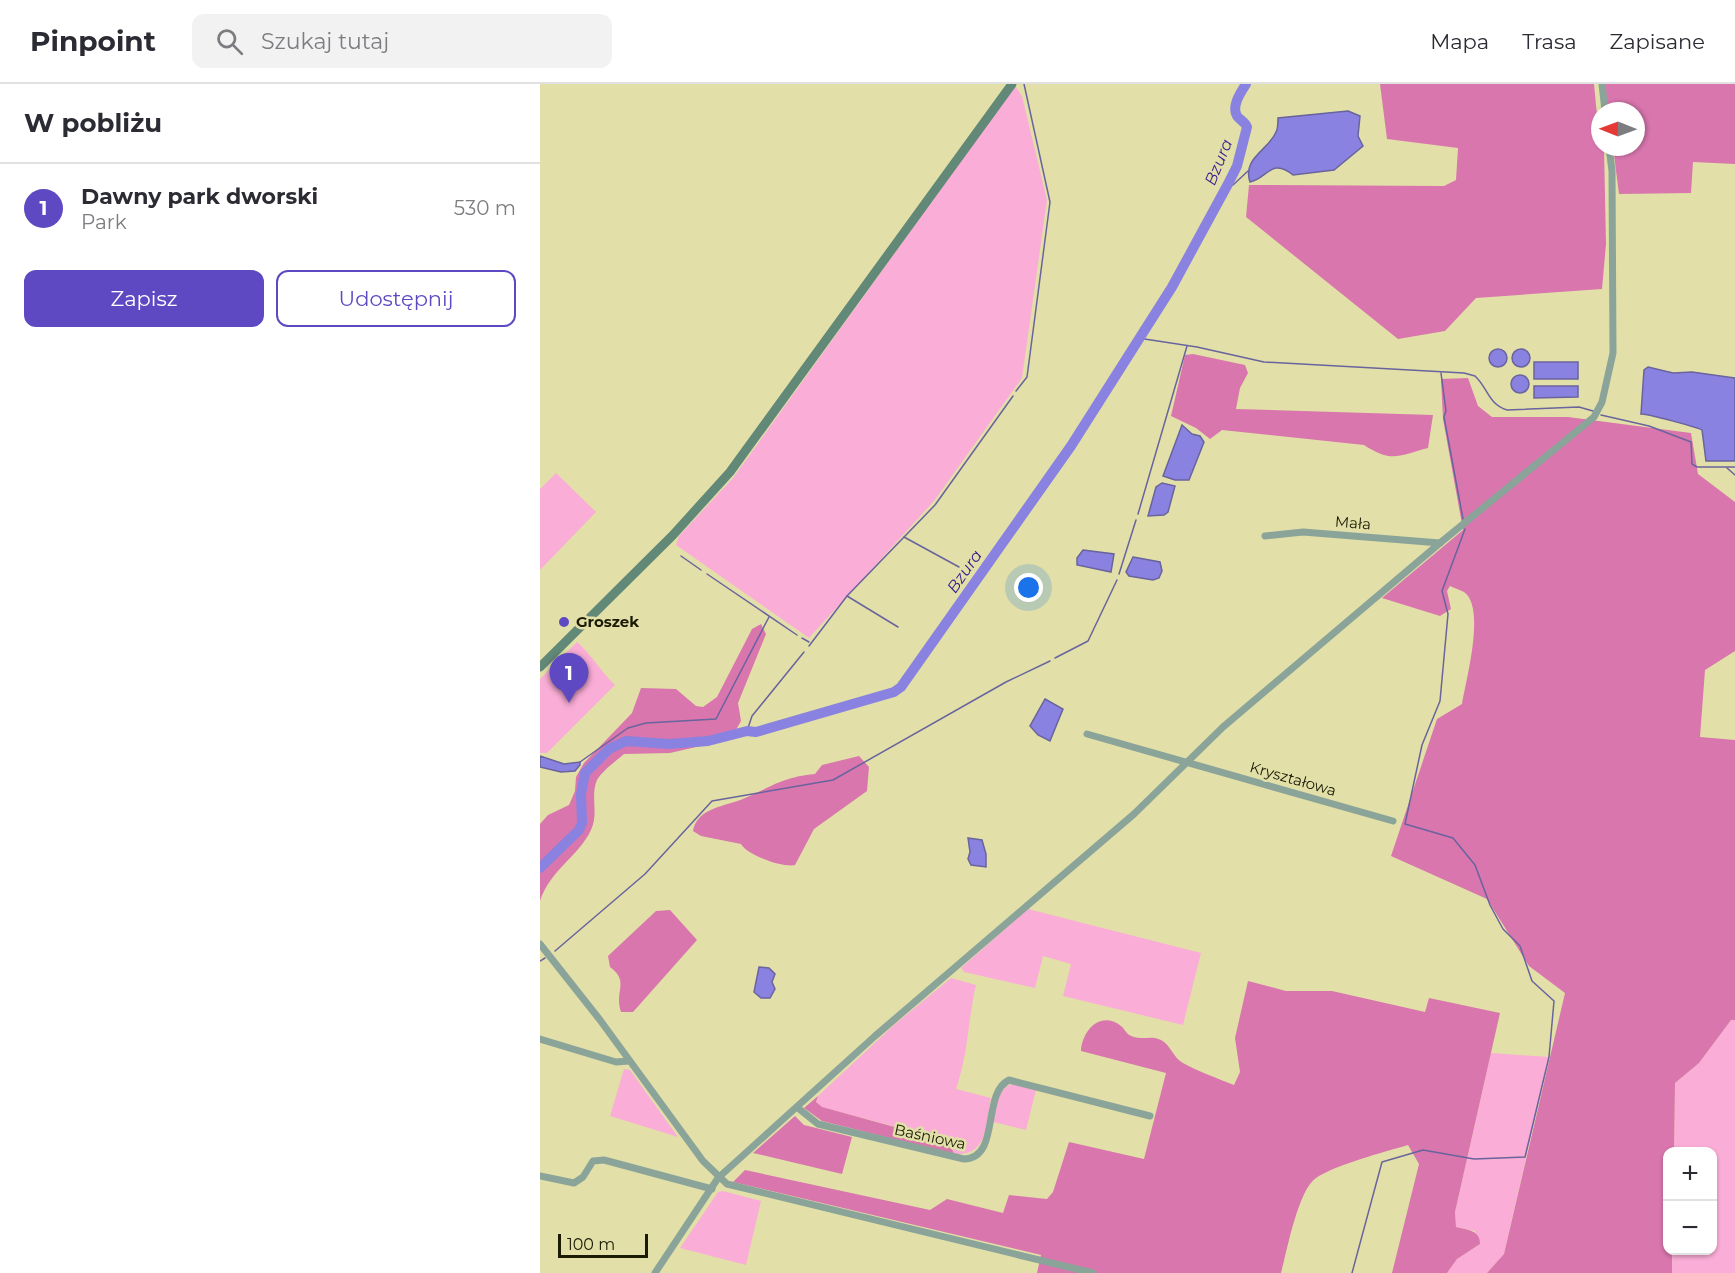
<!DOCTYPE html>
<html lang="pl">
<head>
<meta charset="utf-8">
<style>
  :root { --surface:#fff; --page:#f2f2f3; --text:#2b2b33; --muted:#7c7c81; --line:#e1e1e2; --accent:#5f49c2 }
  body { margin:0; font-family:Montserrat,sans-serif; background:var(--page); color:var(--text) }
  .controls { position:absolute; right:18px; bottom:18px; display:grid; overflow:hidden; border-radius:12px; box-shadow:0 2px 4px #0004 }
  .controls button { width:54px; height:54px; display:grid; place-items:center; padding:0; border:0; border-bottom:2px solid var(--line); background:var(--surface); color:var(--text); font:30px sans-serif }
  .compass { position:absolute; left:1051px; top:18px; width:54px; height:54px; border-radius:50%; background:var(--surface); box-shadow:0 2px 4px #0004; rotate:271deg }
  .scale { position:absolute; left:18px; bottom:15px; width:90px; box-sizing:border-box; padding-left:6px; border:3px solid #1b1a05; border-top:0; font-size:16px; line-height:21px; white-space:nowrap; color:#1b1a05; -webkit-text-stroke:4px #e2e0a8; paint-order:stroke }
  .you { position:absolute; left:489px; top:504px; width:21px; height:21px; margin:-15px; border:4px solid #fff; border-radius:50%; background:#1a73e8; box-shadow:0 0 0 9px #1a73e833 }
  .badge { display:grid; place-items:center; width:39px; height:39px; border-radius:50%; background:var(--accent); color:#fff; font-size:20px; font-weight:700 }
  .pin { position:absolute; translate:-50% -50px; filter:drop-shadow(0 2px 3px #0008) }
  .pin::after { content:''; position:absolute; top:32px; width:21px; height:18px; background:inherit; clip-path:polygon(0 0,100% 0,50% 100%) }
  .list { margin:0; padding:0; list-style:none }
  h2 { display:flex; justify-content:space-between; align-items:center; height:78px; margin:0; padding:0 24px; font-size:26px }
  h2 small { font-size:20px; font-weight:400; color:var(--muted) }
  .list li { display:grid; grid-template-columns:39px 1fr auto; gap:18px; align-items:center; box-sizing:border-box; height:90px; padding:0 24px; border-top:2px solid var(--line) }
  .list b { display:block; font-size:22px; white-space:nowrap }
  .list p { margin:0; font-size:20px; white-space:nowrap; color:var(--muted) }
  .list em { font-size:20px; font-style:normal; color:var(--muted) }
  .actions { display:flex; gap:12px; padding:18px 24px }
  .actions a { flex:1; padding:14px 0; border:2px solid var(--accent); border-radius:12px; text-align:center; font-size:21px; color:var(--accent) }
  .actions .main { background:var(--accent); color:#fff }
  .icon { flex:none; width:33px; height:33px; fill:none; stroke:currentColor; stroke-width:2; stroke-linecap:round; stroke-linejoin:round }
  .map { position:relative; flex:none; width:1195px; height:1189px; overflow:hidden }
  header { display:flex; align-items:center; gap:36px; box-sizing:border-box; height:84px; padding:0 30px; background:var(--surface); border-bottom:2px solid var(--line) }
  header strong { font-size:28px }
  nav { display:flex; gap:33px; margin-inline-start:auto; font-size:21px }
  .search { width:420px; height:54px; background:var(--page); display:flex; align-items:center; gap:15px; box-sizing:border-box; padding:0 21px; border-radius:12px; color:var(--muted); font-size:22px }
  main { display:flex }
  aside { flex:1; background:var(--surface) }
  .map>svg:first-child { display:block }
  .green { fill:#faadd6 }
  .forest { fill:#d876ad }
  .water { fill:#8a82e0; stroke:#69639e; stroke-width:1.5 }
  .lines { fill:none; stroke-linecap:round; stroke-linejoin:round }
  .stream { stroke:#69639e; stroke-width:1.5 }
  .river { stroke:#8a82e0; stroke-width:10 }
  .street { stroke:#8ba499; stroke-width:7 }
  .secondary { stroke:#628878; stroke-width:9 }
  .poi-dot { fill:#5f49c2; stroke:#e2e0a8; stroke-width:2 }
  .labels { text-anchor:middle; stroke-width:5; stroke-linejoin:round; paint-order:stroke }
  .street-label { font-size:15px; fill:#1b1a05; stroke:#e2e0a8 }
  .poi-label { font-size:15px; font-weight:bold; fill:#1b1a05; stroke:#e2e0a8; text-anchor:start }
  .water-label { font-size:16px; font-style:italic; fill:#3c208f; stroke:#e2e0a8 }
</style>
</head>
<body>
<header>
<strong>Pinpoint</strong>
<div class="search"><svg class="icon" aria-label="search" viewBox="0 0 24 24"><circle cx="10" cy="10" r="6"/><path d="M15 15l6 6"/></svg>Szukaj tutaj</div>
<nav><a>Mapa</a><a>Trasa</a><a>Zapisane</a></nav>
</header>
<main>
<aside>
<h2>W pobliżu<small></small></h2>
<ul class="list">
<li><span class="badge">1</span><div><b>Dawny park dworski</b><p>Park</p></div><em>530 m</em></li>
</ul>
<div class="actions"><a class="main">Zapisz</a><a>Udostępnij</a></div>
</aside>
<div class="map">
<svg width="1195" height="1189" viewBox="0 0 1195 1189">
  <rect width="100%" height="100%" fill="#e2e0a8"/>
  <!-- green -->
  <g class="green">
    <path d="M475,2L482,12L507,116L482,294L394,417L269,554L136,461L139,452L193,394Z"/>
    <path d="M16,389L56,428L0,486V405Z"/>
    <path d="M37,558C53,572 60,587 75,601L7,669H0V595Z"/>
    <path d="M488,825L661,869L643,941L523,912L531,880L503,872L495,904L424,888L421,884Z"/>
    <path d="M411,894L436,901C428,936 428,971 416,1005L451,1014C445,1041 449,1072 414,1070L409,1057L281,1023L276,1018L278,1012L354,941Z"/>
    <path d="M1191,936H1195V1189H1132V1167L1172,1166V1068L1134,1067L1135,999L1159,979Z"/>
    <path d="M951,969L1009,973L964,1170L947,1189H907L917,1175L940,1160L935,1147L916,1143L915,1128Z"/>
    <path d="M84,985L90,986L138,1053L70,1032Z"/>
    <path d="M476,999L496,1006L486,1046L453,1038C456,1023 458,1001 476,999Z"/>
    <path d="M183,1107L221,1117L206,1181L140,1164L178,1108Z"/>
  </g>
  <!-- forest -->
  <g class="forest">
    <path d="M840,0H1054L1060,63L1064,64L1066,160L1062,205L936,214L905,247L858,255L706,133L709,101L904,102L916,96L918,64L847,55Z"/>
    <path d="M1065,0H1195V80L1153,78L1151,109L1079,110L1073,63H1096V27H1068Z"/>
    <path d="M653,270L705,281L708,289L700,304L696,325L893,331L888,364C858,372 852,379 824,361L682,346L670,355L656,344L631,332L645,271Z"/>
    <path d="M928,294L938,322L952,333H1028L1151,349L1158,390L1195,418V567L1165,586L1160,653L1195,656V936H1191L1159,979L1135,999L1134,1067L1128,1068V1166L1132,1167V1189H947L964,1170L1025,909L989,882L947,815L851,772L897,635L922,620C926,596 946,523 924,508C920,506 914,504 910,502L907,507L911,525L900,532L842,514L923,446L903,335L901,295Z"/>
    <path d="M221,540L226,550L198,619L201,637L191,655L130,669L84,670C76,677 62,687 57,696C50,712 59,729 51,746C38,773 10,786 0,817V740L8,731L29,721L35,707L36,693L44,679L92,629L101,604L136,605L156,622L163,623L177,613L212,545Z"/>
    <path d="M319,672L329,683L327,707L274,745L255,781C243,784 207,771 201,760L161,752L153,747C157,723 188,722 205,714C233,702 243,693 275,690L282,681Z"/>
    <path d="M130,826L157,856L93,928H81C74,906 90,898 70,883L68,872L116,827Z"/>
    <path d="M708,897L746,907H792L885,928L889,914L960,929L915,1128L916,1143C928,1146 940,1146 940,1160L917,1175L907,1189H852L879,1080L868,1061C844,1068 795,1081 776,1094C758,1106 747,1167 741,1189H497L501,1171L193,1098L205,1086L390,1126L407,1115L463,1129L469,1111L507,1115L513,1108L529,1058L604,1075L626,989L541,967C542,947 560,926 581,942C586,946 586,951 594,953C603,956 612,951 621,956C631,961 633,974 643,979C659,988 677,994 694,1001L700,988L695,954Z"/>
    <path d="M278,1012L276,1018L282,1023L409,1058L414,1070L282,1037L264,1024Z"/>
    <path d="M255,1032L264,1041L312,1053L302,1090L213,1069Z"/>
  </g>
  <!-- water -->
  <g class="water">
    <path d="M808,27L820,32L818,52L823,62L794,86L753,91C731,73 727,95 710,98C702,74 728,67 736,48C738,45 738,38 738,34Z"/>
    <circle cx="981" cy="274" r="9"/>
    <circle cx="958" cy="274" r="9"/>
    <rect x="994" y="278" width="44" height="17"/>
    <path d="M1108,283L1133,289L1152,288L1195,294V377H1166L1162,346C1159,344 1106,329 1101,330L1104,286Z"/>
    <circle cx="980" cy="300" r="9"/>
    <path d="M994,302H1038V313L994,314Z"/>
    <path d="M642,341L652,350L660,352L664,358L649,396H635L623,392Z"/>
    <path d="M622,399L635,402L628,428L624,431L608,432L616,403Z"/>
    <path d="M543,466L574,470L571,488L537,481V474Z"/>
    <path d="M593,473L620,478L622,487L619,494L613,496L589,492L586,488Z"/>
    <path d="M505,615L523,625L510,657L498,651L490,642Z"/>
    <path d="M0,672L24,680L40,678V681L35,687L21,688L0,683Z"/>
    <path d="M428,754L442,756L446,770V783L431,781L428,775L430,768Z"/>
    <path d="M219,883L229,884L235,890L232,898L235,905L230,914H221L214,908Z"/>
  </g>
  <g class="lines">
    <!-- stream -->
    <g class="stream">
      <path d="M688,100L693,101L708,87"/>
      <path d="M598,254L657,263L724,278L924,289L935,292C948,304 948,320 967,326L1039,323L1053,327"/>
      <path d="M901,289L906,327L904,333L923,435"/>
      <path d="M476,307L487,293L510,118L484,0"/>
      <path d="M1061,331L1109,342L1151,358L1152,380L1157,383H1195"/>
      <path d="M1187,384L1195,391"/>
      <path d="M598,430L647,262"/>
      <path d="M364,453L419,483"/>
      <path d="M141,472L161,486"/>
      <path d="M167,490L257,551"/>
      <path d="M579,490L596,436"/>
      <path d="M307,512L358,543"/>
      <path d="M262,554L269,558"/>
      <path d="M269,562L307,512L395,421L473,312"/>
      <path d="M515,574L548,557L577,496"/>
      <path d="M207,647L212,632L264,568"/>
      <path d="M40,678L88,644L106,639L176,635L229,533"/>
      <path d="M15,867L105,790L172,717L293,696L466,598L510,577"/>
      <path d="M0,877L5,874"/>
      <path d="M812,1189L842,1078L883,1066L934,1075L985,1073L1009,973L1014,917L992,897L980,862L963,845L950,821L935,781L913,754L865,740L882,661L900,617L908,530L902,507L925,445"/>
    </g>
    <!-- river -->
    <path class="river" d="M0,784L39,746L42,739L41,710L45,689L69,665L86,657L129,660L168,657L207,647L216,648L354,608L361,603L531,362L632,203L688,100L697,82L707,43C705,38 700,36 697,32C691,22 701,8 706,0"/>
    <!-- street -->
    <g class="street">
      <path d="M1062,0L1065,27"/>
      <path d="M725,452L763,448L900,459"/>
      <path d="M547,650L853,737"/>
      <path d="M0,860L60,936L163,1077L187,1100L553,1189"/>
      <path d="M0,955L76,978L89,977"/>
      <path d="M258,1024L278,1040L424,1075C461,1074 441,1010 469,996L610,1032"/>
      <path d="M0,1092L34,1099L43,1093L53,1077L64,1076L172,1105"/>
      <path d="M115,1189L178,1094L335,952L594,730L683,643L900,459L1054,333L1062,318L1073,269L1072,87L1069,63"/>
    </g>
    <!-- secondary -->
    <path class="secondary" d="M0,583L133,451L190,388L472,0"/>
  </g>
  <!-- markers -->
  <circle class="poi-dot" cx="24" cy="538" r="6"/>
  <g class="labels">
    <!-- street labels -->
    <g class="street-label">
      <text transform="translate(813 439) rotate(5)" y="5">Mała</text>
      <text transform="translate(753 695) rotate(16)" y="5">Kryształowa</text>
      <text transform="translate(390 1053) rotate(12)" y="5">Baśniowa</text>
    </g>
    <!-- poi labels -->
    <g class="poi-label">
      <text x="36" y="543">Groszek</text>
    </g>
    <!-- water labels -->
    <g class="water-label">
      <text transform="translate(678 78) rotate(-68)" y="6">Bzura</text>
      <text transform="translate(424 487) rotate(-55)" y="6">Bzura</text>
    </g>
  </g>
</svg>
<div class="controls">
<button>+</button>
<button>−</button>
</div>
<svg class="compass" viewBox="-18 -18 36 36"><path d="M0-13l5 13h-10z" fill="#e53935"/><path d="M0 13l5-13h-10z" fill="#7c7c81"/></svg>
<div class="scale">100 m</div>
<div class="you"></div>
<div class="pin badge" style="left:29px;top:619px">1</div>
</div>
</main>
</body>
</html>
